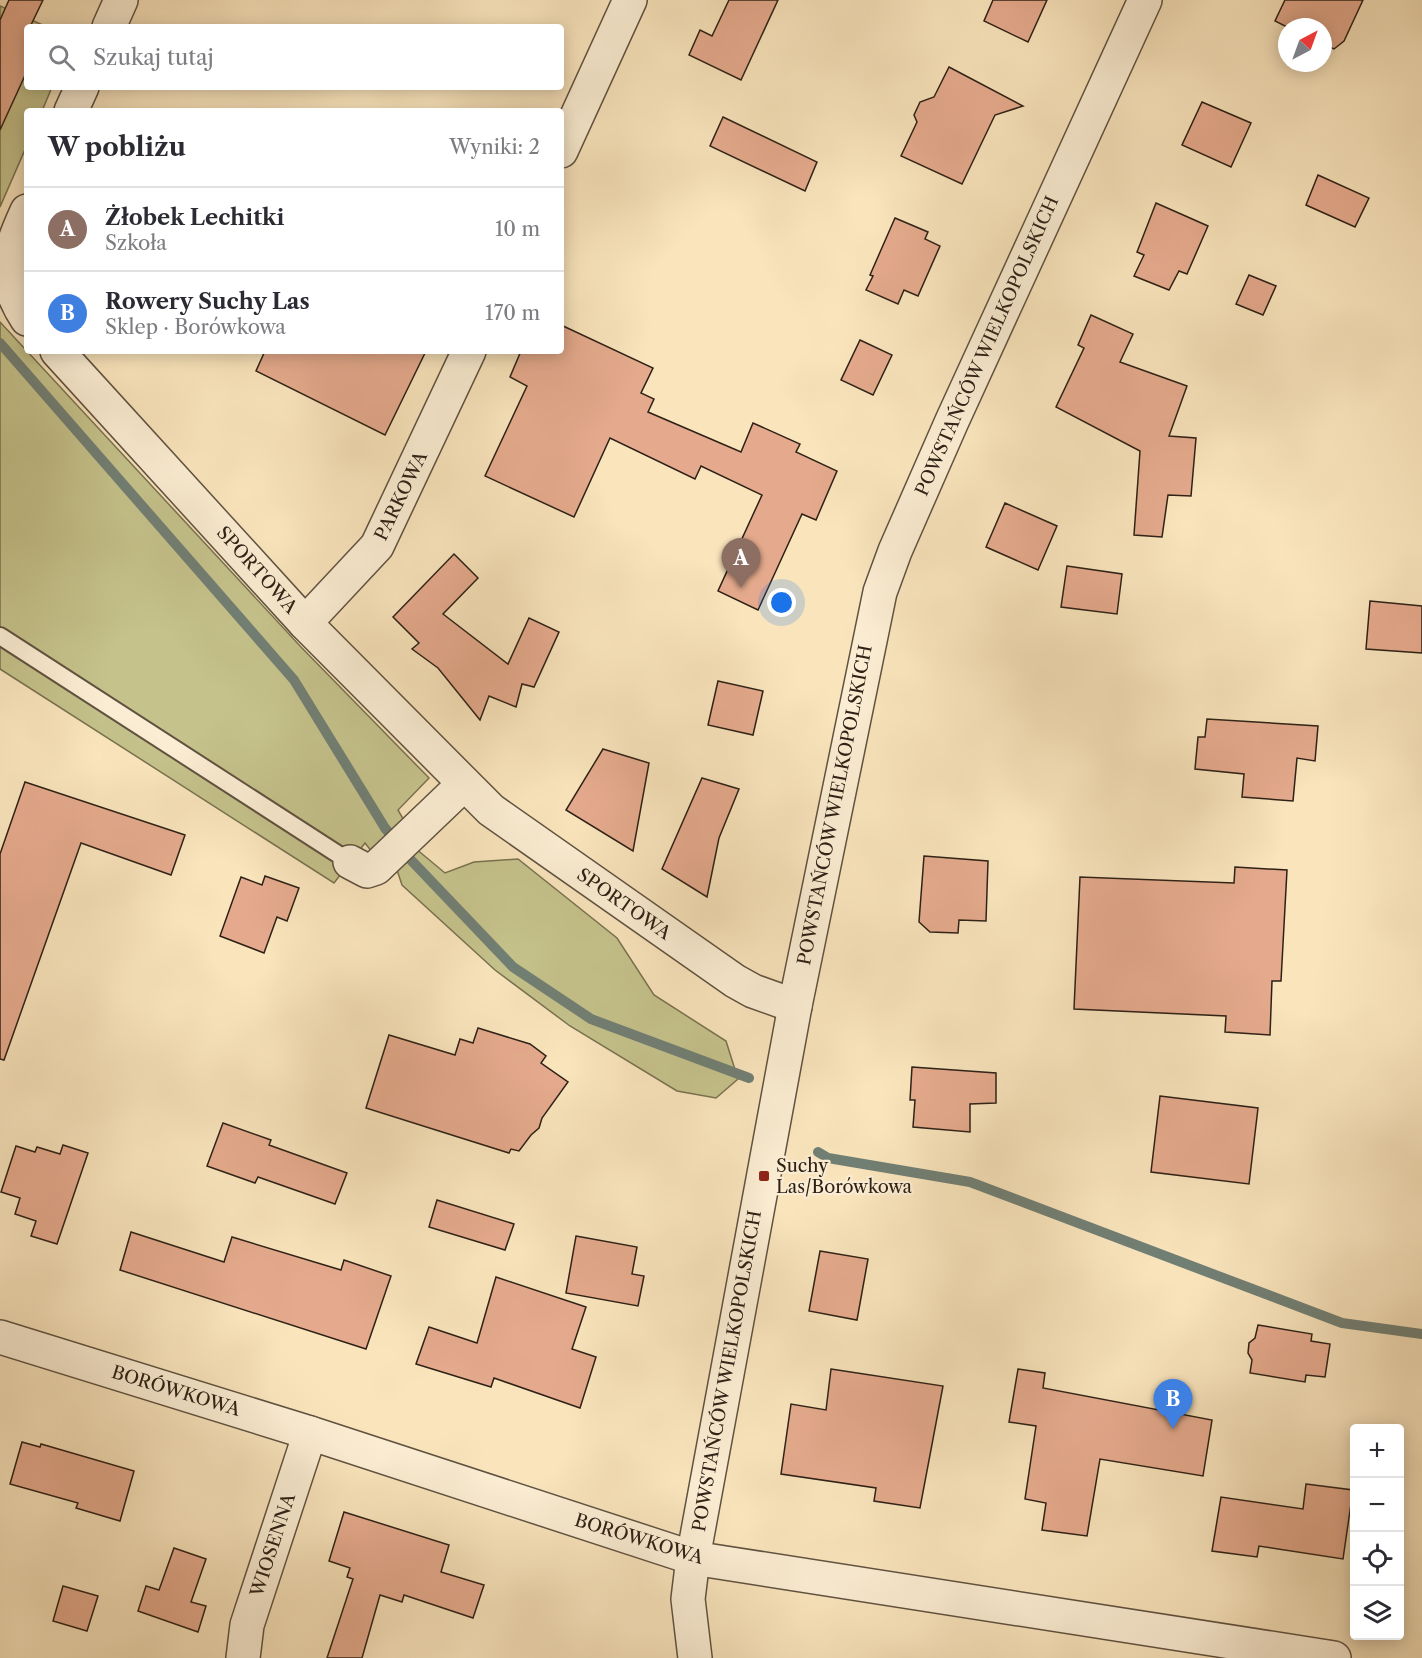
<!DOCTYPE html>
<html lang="pl">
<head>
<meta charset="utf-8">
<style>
  :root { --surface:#fff; --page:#f7f7f7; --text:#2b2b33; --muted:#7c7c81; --line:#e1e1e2; --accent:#8f2418 }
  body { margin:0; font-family:"Libre Caslon Text",serif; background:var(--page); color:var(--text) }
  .controls { position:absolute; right:18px; bottom:18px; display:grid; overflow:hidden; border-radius:6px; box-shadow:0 3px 15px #0003 }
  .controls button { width:54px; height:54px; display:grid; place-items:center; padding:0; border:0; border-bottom:2px solid var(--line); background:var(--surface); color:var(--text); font:30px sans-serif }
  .compass { position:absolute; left:1278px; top:18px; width:54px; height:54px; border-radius:50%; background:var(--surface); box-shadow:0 3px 15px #0003; rotate:41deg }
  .you { position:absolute; left:782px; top:603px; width:21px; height:21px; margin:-15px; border:4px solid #fff; border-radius:50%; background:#1a73e8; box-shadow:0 0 0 9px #1a73e833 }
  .badge { display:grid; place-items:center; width:39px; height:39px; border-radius:50%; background:var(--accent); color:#fff; font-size:20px; font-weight:700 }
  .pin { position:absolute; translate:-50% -50px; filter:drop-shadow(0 2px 3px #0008) }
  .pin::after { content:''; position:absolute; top:32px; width:21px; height:18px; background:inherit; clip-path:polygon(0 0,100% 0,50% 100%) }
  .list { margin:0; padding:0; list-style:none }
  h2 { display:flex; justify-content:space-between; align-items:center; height:78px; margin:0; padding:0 24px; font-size:26px }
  h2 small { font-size:20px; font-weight:400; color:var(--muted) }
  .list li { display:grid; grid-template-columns:39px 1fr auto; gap:18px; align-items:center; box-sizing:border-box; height:84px; padding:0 24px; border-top:2px solid var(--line) }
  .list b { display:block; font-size:22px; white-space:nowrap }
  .list p { margin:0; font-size:20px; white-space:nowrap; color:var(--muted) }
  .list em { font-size:20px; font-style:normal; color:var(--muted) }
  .icon { flex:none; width:33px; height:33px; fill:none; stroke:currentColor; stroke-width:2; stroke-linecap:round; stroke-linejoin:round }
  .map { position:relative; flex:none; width:1422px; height:1658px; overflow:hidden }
  .search { position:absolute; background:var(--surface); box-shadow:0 3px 15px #0003; left:24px; top:24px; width:540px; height:66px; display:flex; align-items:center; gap:15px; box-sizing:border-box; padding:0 21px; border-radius:6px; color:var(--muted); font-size:22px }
  .panel { position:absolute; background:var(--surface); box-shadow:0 3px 15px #0003; left:24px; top:108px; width:540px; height:246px; border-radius:6px }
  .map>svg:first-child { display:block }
  .green { fill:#c5c28b; stroke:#797250; stroke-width:1.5 }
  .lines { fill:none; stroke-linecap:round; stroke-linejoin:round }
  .stream { stroke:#717f74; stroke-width:10 }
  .building { fill:#e5aa8d; stroke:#2d2116; stroke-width:1.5 }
  .lane-casing { stroke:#605240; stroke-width:20 }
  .street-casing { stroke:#605240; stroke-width:36 }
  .lane { stroke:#fbedd3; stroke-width:16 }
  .street { stroke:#fbedd3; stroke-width:33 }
  .poi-dot { fill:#8f2418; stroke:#fbedd3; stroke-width:2 }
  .labels { text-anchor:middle; stroke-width:4.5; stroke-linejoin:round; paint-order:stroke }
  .street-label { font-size:18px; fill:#2d2116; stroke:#fbedd3 }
  .poi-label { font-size:18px; fill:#2d2116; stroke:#fbedd3; text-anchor:start }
</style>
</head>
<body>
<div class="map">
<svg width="1422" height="1658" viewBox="0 0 1422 1658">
  <rect width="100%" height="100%" fill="#f9e4bc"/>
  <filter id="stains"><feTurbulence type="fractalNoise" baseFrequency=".00333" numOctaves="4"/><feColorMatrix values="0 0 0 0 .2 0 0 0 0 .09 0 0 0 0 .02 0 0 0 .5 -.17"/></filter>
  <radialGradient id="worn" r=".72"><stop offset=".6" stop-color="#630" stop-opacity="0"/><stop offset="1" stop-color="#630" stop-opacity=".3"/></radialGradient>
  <!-- green -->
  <g class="green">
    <path d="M0,6L47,27H27V87H52L42,111H27V145L0,207Z"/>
    <path d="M0,322L301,647L429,778L398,810L405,822L372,852L365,843L334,883L0,669Z"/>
    <path d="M415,848L445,873L474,862L518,859L617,938L654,995L726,1041L738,1079L716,1098L677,1091L570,1026L495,970L402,885L396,867Z"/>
  </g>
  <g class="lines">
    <!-- stream -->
    <g class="stream">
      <path d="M0,343L294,680L385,828L410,859L513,967L591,1019L749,1078"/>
      <path d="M818,1152L828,1158L970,1182L1342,1323L1422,1334"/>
    </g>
  </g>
  <!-- building -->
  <g class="building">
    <path d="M9,0H43L30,27H27V71L0,130V20Z"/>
    <path d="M729,0H778L741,80L689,55L700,30L712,36Z"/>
    <path d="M993,0H1047L1028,42L984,21Z"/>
    <path d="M1285,0H1363L1344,41L1334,49L1323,44V27H1287L1275,21Z"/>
    <path d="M949,67L1023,106L995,115L962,184L901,156L917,122L914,115L920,102L934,97Z"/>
    <path d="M1202,102L1251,123L1231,167L1182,145Z"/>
    <path d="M723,117L817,162L805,191L710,146Z"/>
    <path d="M1318,175L1369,198L1355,227L1306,205Z"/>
    <path d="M1156,203L1208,226L1187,274L1179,271L1169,290L1134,276L1144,255L1137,252Z"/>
    <path d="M895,218L928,232L925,239L940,246L918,296L904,290L898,304L866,290L873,276L870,275Z"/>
    <path d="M1249,275L1276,286L1263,315L1236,304Z"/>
    <path d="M1091,315L1133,334L1120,362L1187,386L1169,436L1196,438L1191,496L1168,495L1162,537L1134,535L1140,451L1056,407L1084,348L1078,345Z"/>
    <path d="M561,325L653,368L641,393L654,399L648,412L741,452L753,423L800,444L796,452L837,471L816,520L802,514L758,610L718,591L762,495L701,466L695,479L610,438L574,517L485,476L527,386L510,377L521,351H561Z"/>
    <path d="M860,340L892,355L873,395L841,380Z"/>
    <path d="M265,351H426L385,435L256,371Z"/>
    <path d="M1005,503L1057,526L1038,570L986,547Z"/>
    <path d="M454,554L478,578L443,614L508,664L529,618L559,632L534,687L522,684L516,707L489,696L480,720L438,668L412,649L419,643L393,617Z"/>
    <path d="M1067,566L1122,574L1117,614L1061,607Z"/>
    <path d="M1370,601L1422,606V653L1366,649Z"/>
    <path d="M718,681L763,691L753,735L708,725Z"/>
    <path d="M1207,719L1318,726L1315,761L1297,758L1293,801L1242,797L1244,774L1195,769L1198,737H1205Z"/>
    <path d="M603,749L649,763L633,851L566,810Z"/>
    <path d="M702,778L739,789L719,838L707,897L662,869Z"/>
    <path d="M25,782L185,835L171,875L81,843L4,1060L0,1059V854Z"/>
    <path d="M924,856L988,861L986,921L959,920L958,933L930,932L919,922Z"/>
    <path d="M1235,867L1287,870L1281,981H1272L1270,1035L1225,1032L1226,1016L1074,1009L1080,877L1234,883Z"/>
    <path d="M265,876L299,888L287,921L277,917L264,953L220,936L241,877L262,885Z"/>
    <path d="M478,1028L530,1044L546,1056L541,1063L568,1082L542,1118L539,1128L531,1135L519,1151L511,1149L509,1153L366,1108L389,1035L455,1055L460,1039L473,1043Z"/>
    <path d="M912,1067L996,1073V1103L970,1104V1132L913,1127L915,1100H910Z"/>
    <path d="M1160,1096L1258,1108L1249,1184L1151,1172Z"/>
    <path d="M223,1123L271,1140L269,1145L347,1173L335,1204L258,1177L255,1183L207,1166Z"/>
    <path d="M63,1145L88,1153L57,1244L31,1236L36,1221L15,1214L20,1198L1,1192L16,1146L35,1152L37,1147L60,1154Z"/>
    <path d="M437,1200L514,1224L505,1250L429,1227Z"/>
    <path d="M131,1232L224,1262L232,1237L341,1270L344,1260L391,1276L366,1349L120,1270Z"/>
    <path d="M576,1236L637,1247L632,1274L644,1276L638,1306L566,1293Z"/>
    <path d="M820,1251L868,1259L857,1320L809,1311Z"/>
    <path d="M496,1277L586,1307L572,1349L596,1357L580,1408L494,1378L491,1387L416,1364L429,1327L477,1343Z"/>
    <path d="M1258,1325L1312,1334L1311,1341L1330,1344L1325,1377L1306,1375L1305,1382L1250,1373L1252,1360L1248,1353L1249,1343L1255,1338Z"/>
    <path d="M831,1369L943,1386L920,1508L874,1501L876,1488L781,1474L791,1404L826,1410Z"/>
    <path d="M1018,1369L1045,1373L1043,1388L1212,1420L1203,1476L1100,1459L1087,1536L1042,1530L1046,1503L1025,1499L1036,1426L1009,1422Z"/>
    <path d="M22,1442L40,1447L41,1444L134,1471L120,1521L76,1508L78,1503L10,1484Z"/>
    <path d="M1306,1484L1353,1490L1343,1559L1259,1546L1257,1557L1212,1551L1221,1497L1303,1509Z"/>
    <path d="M344,1512L449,1545L441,1572L484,1585L473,1618L404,1595L402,1602L380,1595L362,1658H327L353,1579L347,1577L350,1568L329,1561Z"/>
    <path d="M174,1548L206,1559L191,1602L206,1606L198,1632L138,1611L146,1586L159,1590Z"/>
    <path d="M63,1586L98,1596L87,1631L53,1621Z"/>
  </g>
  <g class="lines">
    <defs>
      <path id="lane" d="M0,636L350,862"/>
      <g id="street">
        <path d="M109,27L121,0"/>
        <path d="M71,111L82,87"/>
        <path d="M561,151L630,0"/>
        <path d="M27,211C7,255 0,278 27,319"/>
        <path d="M57,351L305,623L491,810L735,981L753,991L795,1006"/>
        <path d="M305,623L377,546L469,351"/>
        <path d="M350,862L367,871L376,868L464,784"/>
        <path d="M0,1337L310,1433L693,1558L1334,1658"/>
        <path d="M243,1658L247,1625L310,1433"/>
        <path d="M695,1658L688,1599L693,1558L795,1006L880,592L895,551L952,421L1145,0"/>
      </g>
    </defs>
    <!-- lane casing -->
    <use href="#lane" class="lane-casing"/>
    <!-- street casing -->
    <use href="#street" class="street-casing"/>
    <!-- lane -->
    <use href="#lane" class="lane"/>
    <!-- street -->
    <use href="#street" class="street"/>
  </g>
  <!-- markers -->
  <rect class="poi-dot" x="758" y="1170" width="12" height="12" rx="3"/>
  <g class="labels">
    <!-- street labels -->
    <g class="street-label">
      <text transform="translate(987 346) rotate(-66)" y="6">POWSTAŃCÓW WIELKOPOLSKICH</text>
      <text transform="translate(401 496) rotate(-64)" y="6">PARKOWA</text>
      <text transform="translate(257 570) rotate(48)" y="6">SPORTOWA</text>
      <text transform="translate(835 805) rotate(-79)" y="6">POWSTAŃCÓW WIELKOPOLSKICH</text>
      <text transform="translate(624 904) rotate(35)" y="6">SPORTOWA</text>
      <text transform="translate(727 1371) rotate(-80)" y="6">POWSTAŃCÓW WIELKOPOLSKICH</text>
      <text transform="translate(176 1391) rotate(17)" y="6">BORÓWKOWA</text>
      <text transform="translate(639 1539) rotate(17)" y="6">BORÓWKOWA</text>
      <text transform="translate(273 1545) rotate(-72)" y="6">WIOSENNA</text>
    </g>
    <!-- poi labels -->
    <g class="poi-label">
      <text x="776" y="1172">Suchy<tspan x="776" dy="21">Las/Borówkowa</tspan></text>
    </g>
  </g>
  <rect width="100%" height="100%" filter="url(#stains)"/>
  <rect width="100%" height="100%" fill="url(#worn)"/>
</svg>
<div class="controls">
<button>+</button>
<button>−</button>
<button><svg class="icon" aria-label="locate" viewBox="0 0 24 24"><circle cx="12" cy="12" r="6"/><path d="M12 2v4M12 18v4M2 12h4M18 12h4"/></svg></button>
<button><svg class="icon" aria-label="layers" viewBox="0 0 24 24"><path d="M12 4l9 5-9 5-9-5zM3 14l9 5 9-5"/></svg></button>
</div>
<svg class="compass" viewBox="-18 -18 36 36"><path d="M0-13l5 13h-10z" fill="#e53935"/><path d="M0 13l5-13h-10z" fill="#7c7c81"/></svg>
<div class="you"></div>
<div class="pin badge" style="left:741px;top:588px;background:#8d6e63">A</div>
<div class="pin badge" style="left:1173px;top:1429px;background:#3f7fe0">B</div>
<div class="search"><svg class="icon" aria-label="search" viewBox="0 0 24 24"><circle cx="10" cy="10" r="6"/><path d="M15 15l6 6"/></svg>Szukaj tutaj</div>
<section class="panel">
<h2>W pobliżu<small>Wyniki: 2</small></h2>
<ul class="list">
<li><span class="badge" style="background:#8d6e63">A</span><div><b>Żłobek Lechitki</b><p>Szkoła</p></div><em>10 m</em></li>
<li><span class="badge" style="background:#3f7fe0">B</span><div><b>Rowery Suchy Las</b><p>Sklep · Borówkowa</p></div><em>170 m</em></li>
</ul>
</section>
</div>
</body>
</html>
